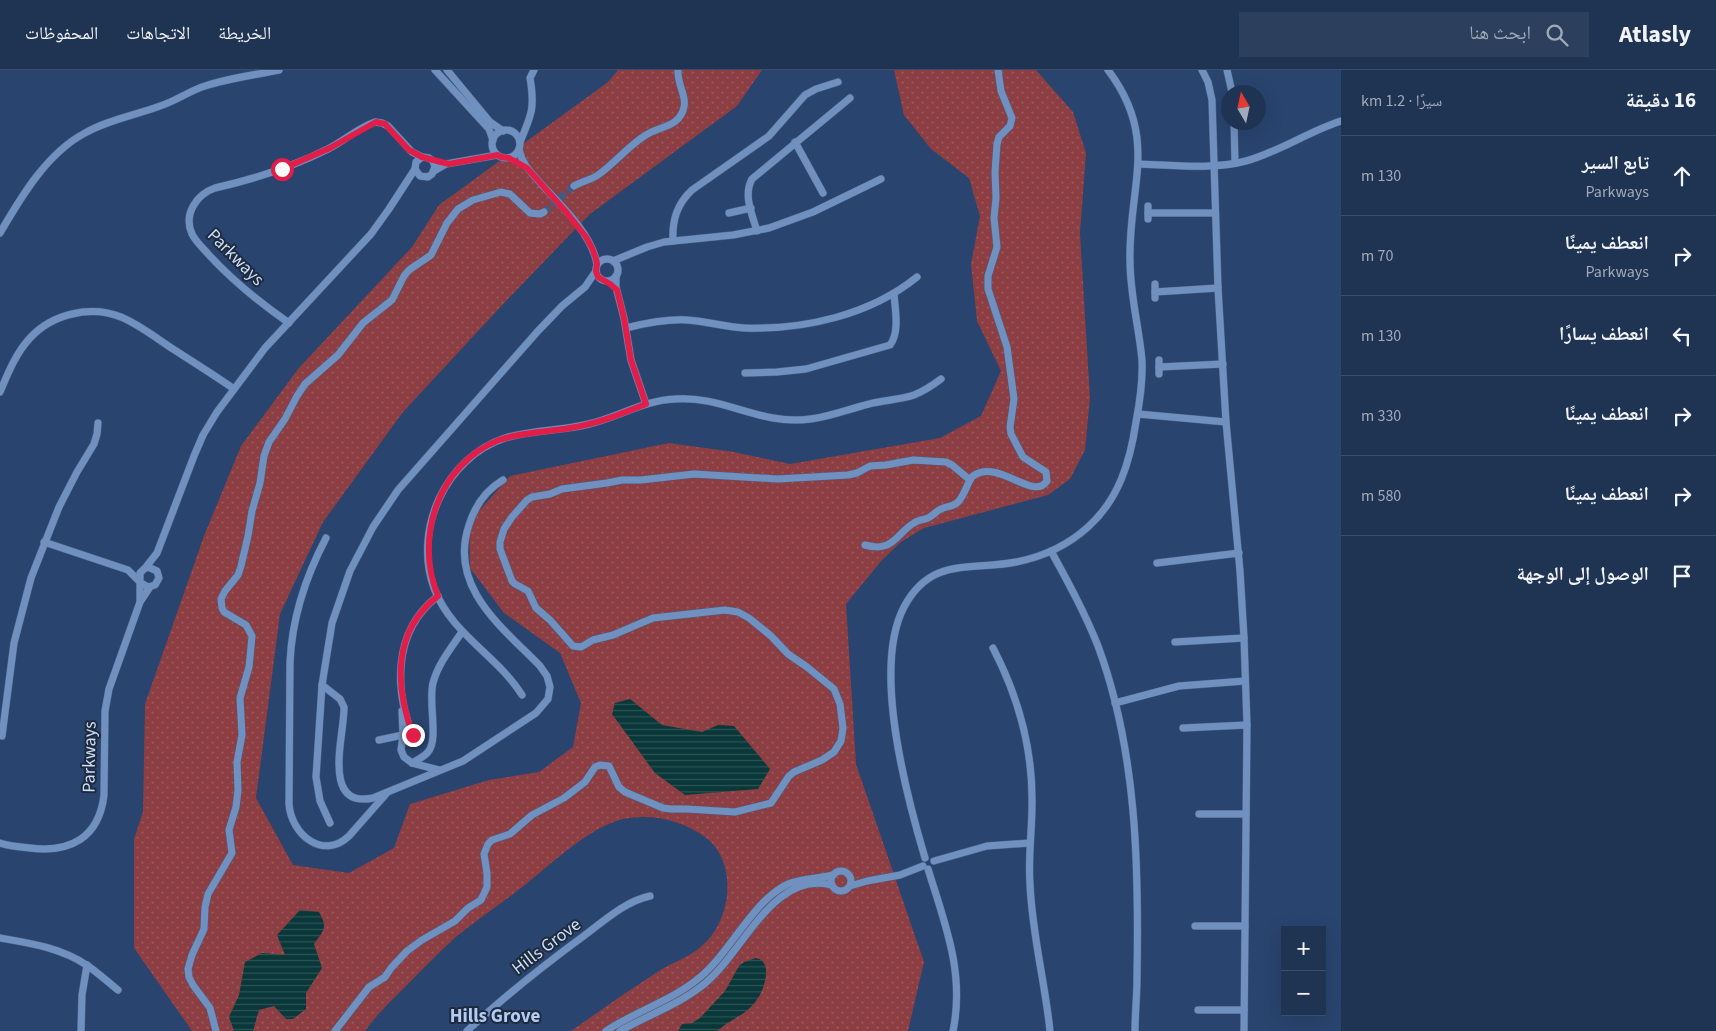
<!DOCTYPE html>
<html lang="ar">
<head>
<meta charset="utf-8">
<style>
  :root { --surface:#1f3353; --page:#2c3f5d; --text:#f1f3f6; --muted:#a1aab8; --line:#3c4e6a }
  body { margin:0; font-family:"Source Sans 3","Noto Naskh Arabic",sans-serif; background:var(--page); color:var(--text); direction:rtl }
  .controls { position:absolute; right:15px; bottom:15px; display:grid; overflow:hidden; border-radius:0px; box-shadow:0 5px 20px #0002 }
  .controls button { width:45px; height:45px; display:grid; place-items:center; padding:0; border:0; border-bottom:1px solid var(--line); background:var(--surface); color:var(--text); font:25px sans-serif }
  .compass { position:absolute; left:1221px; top:15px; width:45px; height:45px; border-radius:50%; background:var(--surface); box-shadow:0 5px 20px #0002; rotate:351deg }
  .stop { position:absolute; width:15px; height:15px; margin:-11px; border:4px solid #e11d48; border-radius:50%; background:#fff }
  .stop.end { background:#e11d48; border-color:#fff; box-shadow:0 1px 5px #0008 }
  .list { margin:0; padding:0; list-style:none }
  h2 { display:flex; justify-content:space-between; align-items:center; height:65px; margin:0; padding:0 20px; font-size:21px }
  h2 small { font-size:16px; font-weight:400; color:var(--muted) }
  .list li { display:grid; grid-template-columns:32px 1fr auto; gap:15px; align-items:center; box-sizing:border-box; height:80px; padding:0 20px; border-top:1px solid var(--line) }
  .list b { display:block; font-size:19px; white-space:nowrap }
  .list p { margin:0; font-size:16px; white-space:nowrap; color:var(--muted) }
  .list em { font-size:16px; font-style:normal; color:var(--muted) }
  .icon { flex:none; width:28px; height:28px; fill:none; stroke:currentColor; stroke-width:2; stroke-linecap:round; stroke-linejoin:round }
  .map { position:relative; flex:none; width:1341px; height:961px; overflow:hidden; direction:ltr }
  header { display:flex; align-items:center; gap:30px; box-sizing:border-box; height:70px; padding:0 25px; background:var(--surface); border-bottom:1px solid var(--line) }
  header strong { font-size:24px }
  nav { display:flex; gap:28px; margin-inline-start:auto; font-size:18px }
  .search { width:350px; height:45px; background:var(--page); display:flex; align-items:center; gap:12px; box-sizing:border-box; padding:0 18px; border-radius:0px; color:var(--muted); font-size:19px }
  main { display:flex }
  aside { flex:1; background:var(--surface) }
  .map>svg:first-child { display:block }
  .grass { fill:url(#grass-dots) }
  .water { fill:url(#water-rules) }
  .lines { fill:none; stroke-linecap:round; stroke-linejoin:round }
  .minor-tunnel { stroke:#425b84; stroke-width:7; stroke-dasharray:7 3.5; stroke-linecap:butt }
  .minor-casing { stroke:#486084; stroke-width:8 }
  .minor { stroke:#7090bf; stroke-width:7 }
  .route { stroke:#e11d48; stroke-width:6 }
  .labels { text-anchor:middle; stroke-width:4; stroke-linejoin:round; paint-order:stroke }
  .street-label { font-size:18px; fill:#cddef8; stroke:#1e2b3f }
  .neighbourhood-label { font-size:19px; font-weight:bold; fill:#b2ccf5; stroke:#1e2b3f }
</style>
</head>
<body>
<header>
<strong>Atlasly</strong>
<div class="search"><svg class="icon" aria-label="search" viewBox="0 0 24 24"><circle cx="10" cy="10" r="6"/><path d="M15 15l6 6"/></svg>ابحث هنا</div>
<nav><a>الخريطة</a><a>الاتجاهات</a><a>المحفوظات</a></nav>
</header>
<main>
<aside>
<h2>16 دقيقة<small>سيرًا · 1.2 km</small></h2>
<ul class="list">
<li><svg class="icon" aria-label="ahead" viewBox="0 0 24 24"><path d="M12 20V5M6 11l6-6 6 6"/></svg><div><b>تابع السير</b><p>Parkways</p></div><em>130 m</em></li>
<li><svg class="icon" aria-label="right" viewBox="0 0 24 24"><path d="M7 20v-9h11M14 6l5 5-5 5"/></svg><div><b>انعطف يمينًا</b><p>Parkways</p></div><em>70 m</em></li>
<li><svg class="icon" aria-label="left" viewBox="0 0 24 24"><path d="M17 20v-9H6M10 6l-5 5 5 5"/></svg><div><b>انعطف يسارًا</b></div><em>130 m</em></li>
<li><svg class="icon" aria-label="right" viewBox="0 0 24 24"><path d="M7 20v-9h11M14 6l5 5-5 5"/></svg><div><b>انعطف يمينًا</b></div><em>330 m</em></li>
<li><svg class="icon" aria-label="right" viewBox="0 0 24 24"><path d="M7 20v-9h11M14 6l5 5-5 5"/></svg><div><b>انعطف يمينًا</b></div><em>580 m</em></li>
<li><svg class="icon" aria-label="arrive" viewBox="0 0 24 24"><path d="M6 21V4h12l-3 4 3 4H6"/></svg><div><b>الوصول إلى الوجهة</b></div></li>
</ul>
</aside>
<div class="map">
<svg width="1341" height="961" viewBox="0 0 1341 961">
  <defs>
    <pattern id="grass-dots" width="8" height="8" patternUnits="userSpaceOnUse" patternTransform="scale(1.25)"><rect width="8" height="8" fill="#8c3e42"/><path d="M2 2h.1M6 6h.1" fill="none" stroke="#9b595e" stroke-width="1.8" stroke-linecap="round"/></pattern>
    <pattern id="water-rules" width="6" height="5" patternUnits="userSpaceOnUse" patternTransform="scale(1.25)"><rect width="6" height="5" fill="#0a3739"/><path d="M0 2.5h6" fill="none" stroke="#2c5456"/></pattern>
  </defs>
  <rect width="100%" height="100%" fill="#29446f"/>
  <!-- grass -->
  <path class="grass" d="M618,0H762L737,36L590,144L506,231L403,342L323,452L280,544L256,728L293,795L349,803L394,778L410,734L489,710L539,702L573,677L581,633L560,583L504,543L470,498L469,452L510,406L669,373L734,382L790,394L940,368L981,346L1001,301L977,251L971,194L980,146L969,108L931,79L904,45L894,0H1036L1073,42L1086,83L1080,163L1090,328L1085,380L1070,409L1048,425L924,458L901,472L882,490L846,534L856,694L924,892L908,961H571C600,941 629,920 659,901C673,892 691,887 704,874C732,848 738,791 705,767C682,750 651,743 623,749C588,758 554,792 526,814C504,832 479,848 457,866C440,881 424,898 408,914C393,929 377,944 365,961H192L134,878V769L143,742L145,634L204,466L241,376L298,299L412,177L439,135L608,12Z"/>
  <!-- water -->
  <g class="water">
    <path d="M630,629L662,655L702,662L718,655L734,656L770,699L758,719L685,725L655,703L612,644L615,633Z"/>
    <path d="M300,840L319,842C328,858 324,860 314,874L322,898L306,923V939L293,949H286L274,936L259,940L253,961H234L229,947L239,925L245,892L262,883L285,885L277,865Z"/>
    <path d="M756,888C774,891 764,921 756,931C748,942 737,947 726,954C723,956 719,960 717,961C710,961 686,961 678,961L682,954L692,953L700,948L725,921L739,896L744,892Z"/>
  </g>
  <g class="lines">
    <!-- minor-tunnel -->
    <path class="minor-tunnel" d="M544,142L574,116"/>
    <defs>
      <g id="minor">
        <path d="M435,0L489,59L493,70"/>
        <path d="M447,0L490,52L503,61"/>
        <path d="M1202,0L1208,12L1212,30L1218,218L1226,352L1240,501L1244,568L1247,655L1244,961"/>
        <path d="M1227,0L1232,22"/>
        <path d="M1234,52L1235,93"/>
        <circle cx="506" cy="74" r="14"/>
        <path d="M520,72C532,44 535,37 530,8L534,0"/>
        <path d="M795,72L823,123"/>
        <path d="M519,79C522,95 532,103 542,115C562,136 592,165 597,194"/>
        <path d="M1139,94C1174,95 1212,100 1246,91C1279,82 1309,61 1341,51"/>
        <path d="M434,101L446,94L497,85"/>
        <path d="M574,116C582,111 591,110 598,105C615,93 629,75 646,65C660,56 680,57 684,37C687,27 677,14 678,0"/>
        <path d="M729,143L751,138"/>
        <path d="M1148,143H1214"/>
        <path d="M1148,149V136"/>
        <path d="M757,161C752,144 743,125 752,109L850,28"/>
        <path d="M0,163C21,127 47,83 85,63C107,50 136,45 160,36C176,31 189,21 205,16C229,8 255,5 279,0"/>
        <path d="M673,171C672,150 677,134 692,120L769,66L805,25L816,19L838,12"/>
        <circle cx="607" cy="200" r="11"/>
        <path d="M613,191L647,177L664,172L733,165L769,158L813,142L881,109"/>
        <path d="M616,206V217L624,248L631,290L646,334"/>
        <path d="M1155,214V228"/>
        <path d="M1155,222L1218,218"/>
        <path d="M289,253C260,233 233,211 209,185C203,178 196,172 192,164C183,144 197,124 215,118C255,109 292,97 328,79C344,71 359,57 375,52L382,53L388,56L412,82L422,87L429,88L433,91L435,97L432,104L428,107L420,106L415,99L416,92L422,87"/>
        <path d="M626,258C646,253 666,249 687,250C706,251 725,257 744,258C804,260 870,245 917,207"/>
        <path d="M1159,290V304"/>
        <path d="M1159,297L1223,294"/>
        <path d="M745,303L777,302L806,299L890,275C900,262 895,239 894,224"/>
        <path d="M0,322C8,303 16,283 30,268C52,244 90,235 121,247C140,255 156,268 173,279C193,292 214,305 234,319"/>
        <path d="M1138,344L1226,352"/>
        <path d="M326,468C306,506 292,548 290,592L289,734C291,764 323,791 349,766L386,724"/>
        <path d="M44,472L128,500L139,511"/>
        <path d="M865,475C873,477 879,478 887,475C898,470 903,459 914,453C918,450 923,450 928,448C933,446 936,441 941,439C947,436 953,437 958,432C965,425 969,408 973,406C999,388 1033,432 1047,411L1046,402L1023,387L1011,364L1010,357L1014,329L1007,277L988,219V206L997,177L994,148L996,128L995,102L997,74L999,67L1010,56L1012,48L1001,21L998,0"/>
        <path d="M1051,481C1068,512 1085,543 1098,576C1137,681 1139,797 1137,908C1137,926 1135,943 1135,961"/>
        <path d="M1157,493L1239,483"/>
        <path d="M146,497L157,483L194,386L203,365L217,342L265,278L371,164L389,139L415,99"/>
        <path d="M140,530V503L144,499L148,497L157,501L159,508L155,515L148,517L141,513"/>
        <path d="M1175,572L1244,568"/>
        <path d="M993,578C1019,628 1033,679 1032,735C1032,761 1028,788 1030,814C1032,864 1045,912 1050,961"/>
        <path d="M322,615L340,629L344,637C345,663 320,739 373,728L463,691L536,643L548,629L550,617L547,606L540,596C502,557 448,517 469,455C475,436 486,420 503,410"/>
        <path d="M522,625C497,585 451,564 434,518C413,460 445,388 505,368C532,360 561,361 589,354C618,347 645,330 675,329C709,326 740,342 773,348C811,355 834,343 869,334C883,330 900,330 914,325C924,321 933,315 941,309"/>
        <path d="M1115,633L1179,616L1245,611"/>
        <path d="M402,641L403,665L401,680L404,687L412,693L439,700"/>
        <path d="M1183,658L1247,655"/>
        <path d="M2,666L14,573L31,508L59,437L77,402L94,374L97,364L98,353"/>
        <path d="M379,670L403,665"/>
        <path d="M416,673C394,624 391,562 438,526"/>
        <path d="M412,693C417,690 424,687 428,682C439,670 428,632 433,613C438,594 451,578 462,562"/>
        <path d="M1199,744H1246"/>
        <path d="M330,753L320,731L316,707L322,615L332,553L350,501L373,457L398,420L538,261L562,236L585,217L596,201"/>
        <path d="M0,773C10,776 20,777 30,778C70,783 99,768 104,725L105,641L109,619L140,532L150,517"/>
        <path d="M925,788C906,724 872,598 904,537C931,486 971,501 1016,492C1042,487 1068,475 1088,457C1119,429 1130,392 1136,352C1140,331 1143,311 1142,290C1139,257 1130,225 1130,191C1128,116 1160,69 1108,0"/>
        <path d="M934,791L987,776L1030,773"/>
        <path d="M928,799C945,854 965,903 953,961"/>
        <circle cx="841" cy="811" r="10"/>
        <path d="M850,816L867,811L900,805L923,796"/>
        <path d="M1195,856H1245"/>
        <path d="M0,868C30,873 62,878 88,896C98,903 108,912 118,920"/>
        <path d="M1198,940H1244"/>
        <path d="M81,961L82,925L87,895"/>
        <path d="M216,961L210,938L193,915L189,907L188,899L192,885L204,859L205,837L208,824L232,783L229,760L236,737L238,720L237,692L242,665L240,628L249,597L252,566L246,555L224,542L222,538L221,529L225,521L238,505L241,496L248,466L252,441L260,413L264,386L269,372L285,349L297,326L305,314L338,285L363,253L392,230L404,206L409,200L431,185L447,153L458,139L473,130L501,122L510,124L530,143L540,144L544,142"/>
        <path d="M335,961L369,917L385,907L391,898L407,881L422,870L455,851L468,838L481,830L487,817V803L484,784L488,774L492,770L510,764L532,745L564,728L585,712L595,697L600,695L609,696L619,717L625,722L663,738L671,739H687L735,742L771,733L789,706L794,702L822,690L834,682L841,671L843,658L840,634L834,619L807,597L788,584L771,566L749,548L738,542L725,540L653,548L613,565L593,570L581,577L573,576L550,550L536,538L528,521L515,514L512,511L500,479V472L504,459L512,447L527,430L532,427L550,424L562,419L607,413L622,410H641L694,404L778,409L848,405L857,403L870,396L886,395L913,390L946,392L952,395L970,410"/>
        <path d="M467,961C505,926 544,895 585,865C605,850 626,831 650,826"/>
        <path d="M606,961C636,941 671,931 699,908C731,882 752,831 788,814C802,808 818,809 833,805"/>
        <path d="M620,961C648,945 678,935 703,915C743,884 772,800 832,815"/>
      </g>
    </defs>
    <!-- minor casing -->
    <use href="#minor" class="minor-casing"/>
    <!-- minor -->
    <use href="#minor" class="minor"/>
  </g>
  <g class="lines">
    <!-- route -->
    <path class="route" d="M282,99L330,78L376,52L385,54L409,80L422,87L449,94L498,85L501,87L509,88L527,98L567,143L586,167L592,178L596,189L597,194L596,201L598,207L610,214L617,220L624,248L631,290L646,334C621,344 597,354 570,358C547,362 521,362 499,370C438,394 414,468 438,526C392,561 395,617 413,665"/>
  </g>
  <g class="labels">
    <!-- street labels -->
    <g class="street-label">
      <text transform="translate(236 187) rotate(45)" y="6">Parkways</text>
      <text transform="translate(89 687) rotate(-89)" y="6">Parkways</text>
      <text transform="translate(546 876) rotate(-37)" y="6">Hills Grove</text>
    </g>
    <!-- neighbourhood labels -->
    <g class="neighbourhood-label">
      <text x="495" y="952">Hills Grove</text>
    </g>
  </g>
</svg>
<div class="controls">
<button>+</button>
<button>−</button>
</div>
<svg class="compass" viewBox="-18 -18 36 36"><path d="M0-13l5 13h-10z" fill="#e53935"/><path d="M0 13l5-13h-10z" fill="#a1aab8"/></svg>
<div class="stop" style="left:282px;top:99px"></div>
<div class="stop end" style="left:413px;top:665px"></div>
</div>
</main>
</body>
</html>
